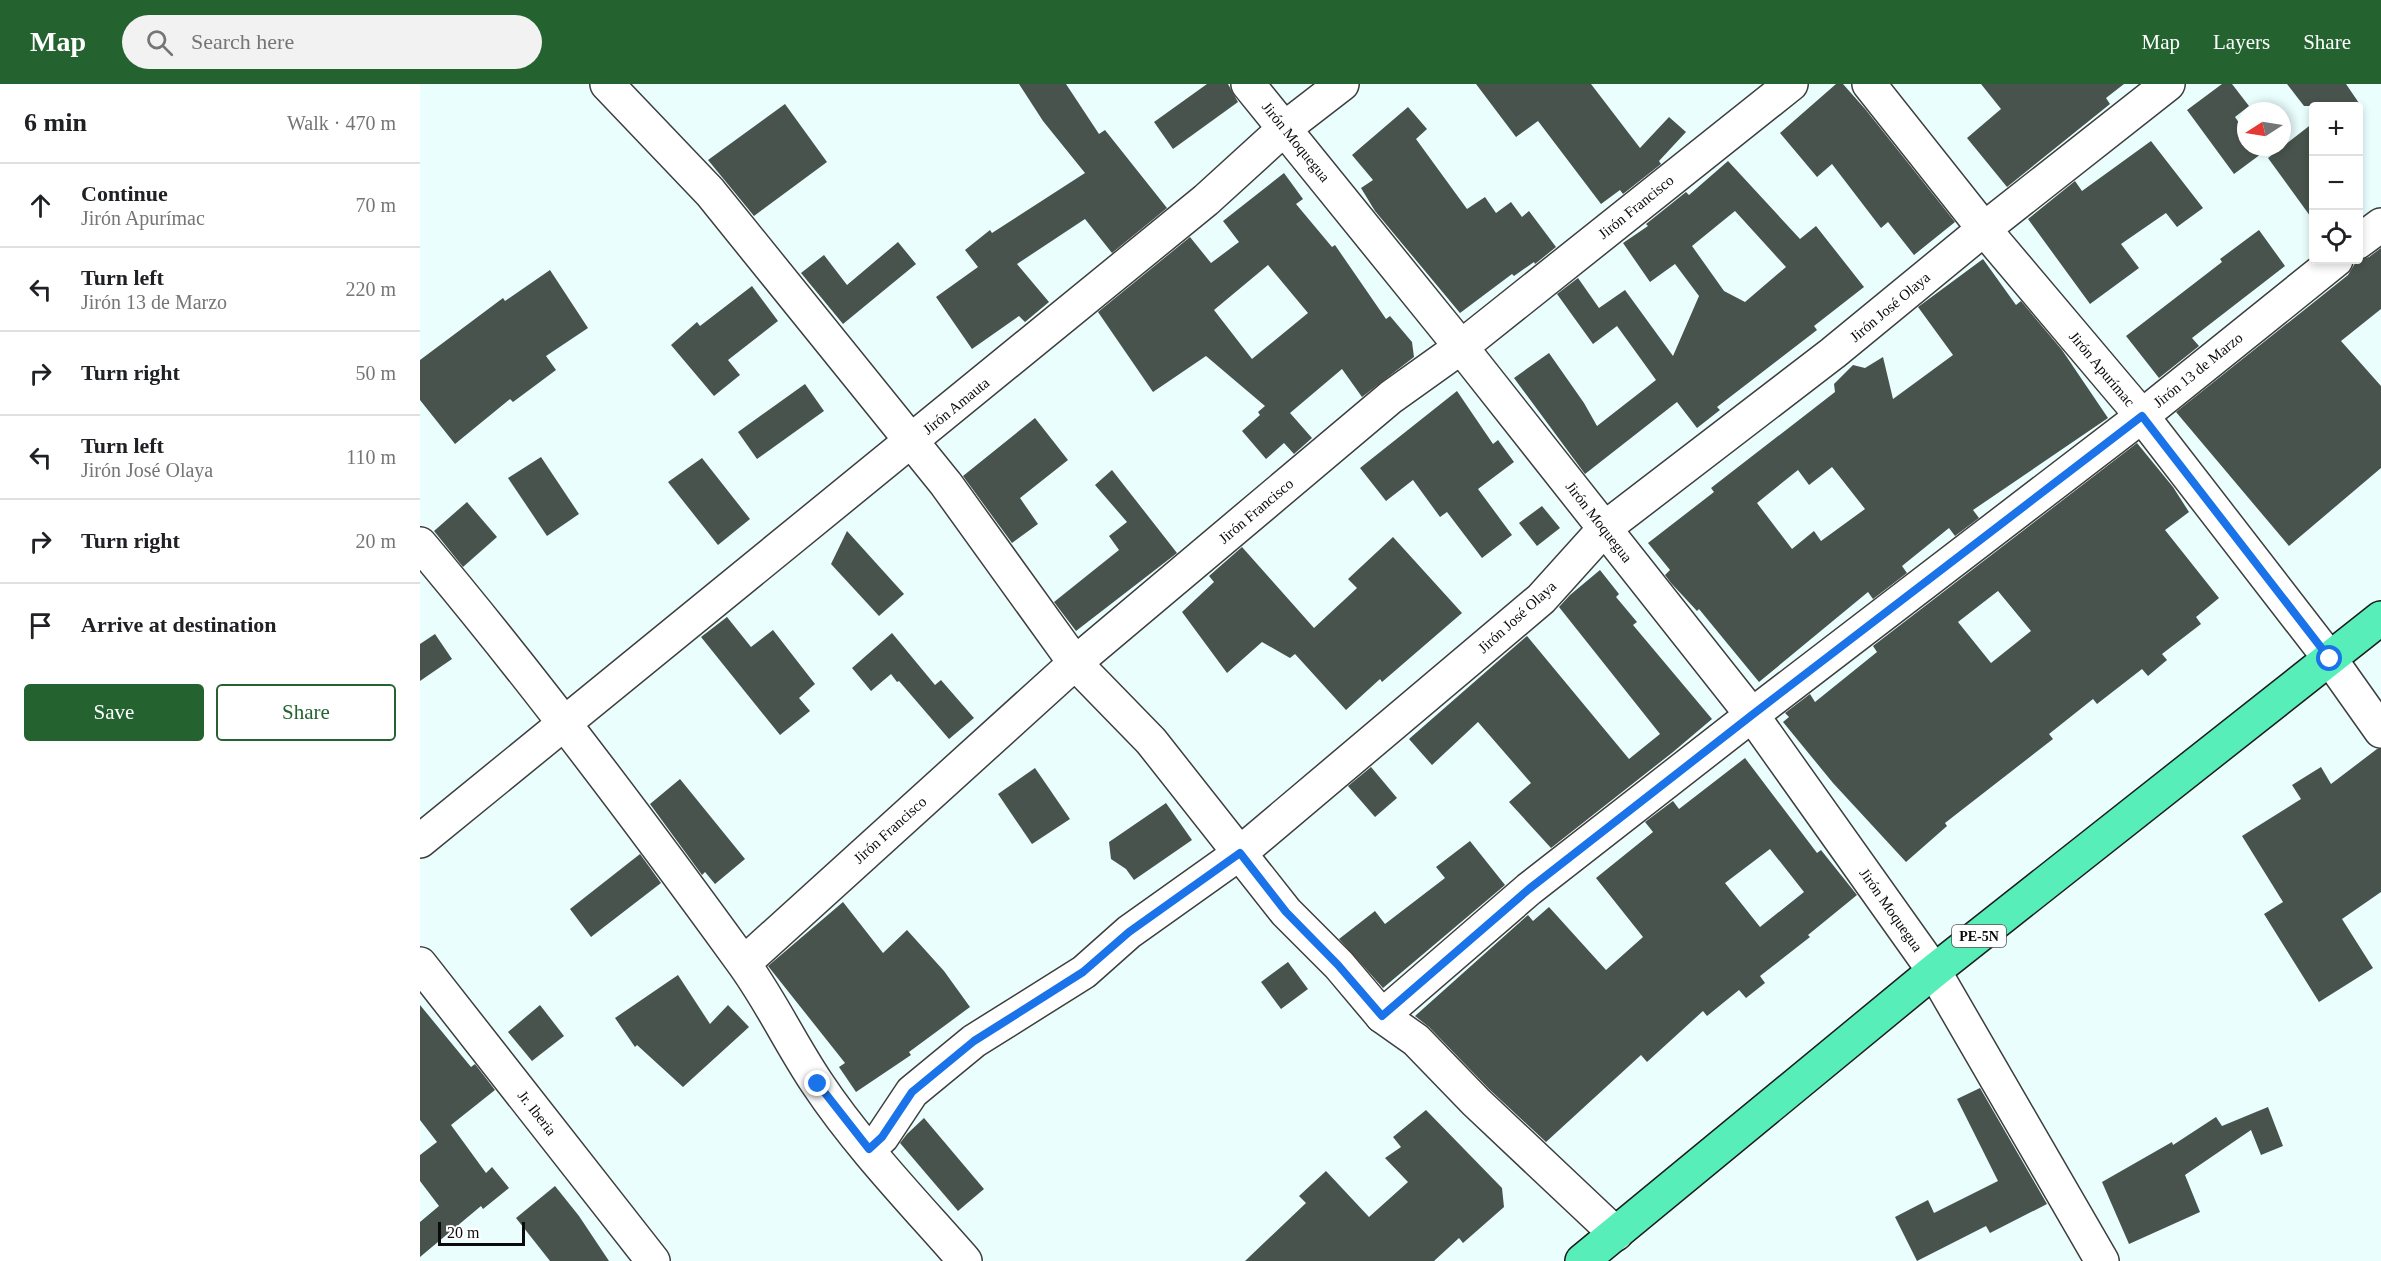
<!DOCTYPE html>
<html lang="en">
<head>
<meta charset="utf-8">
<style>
  :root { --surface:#fff; --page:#f2f2f2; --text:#202124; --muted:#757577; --line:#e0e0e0; --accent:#246330 }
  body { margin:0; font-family:"Times New Roman",serif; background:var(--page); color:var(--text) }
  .controls { position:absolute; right:18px; top:18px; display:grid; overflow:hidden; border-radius:6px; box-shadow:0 3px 9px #0003 }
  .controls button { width:54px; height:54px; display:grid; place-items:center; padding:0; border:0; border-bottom:2px solid var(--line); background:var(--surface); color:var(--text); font:30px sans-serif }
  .compass { position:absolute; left:1817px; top:18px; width:54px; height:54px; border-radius:50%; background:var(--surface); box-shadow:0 3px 9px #0003; rotate:258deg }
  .scale { position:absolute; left:18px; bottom:15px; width:87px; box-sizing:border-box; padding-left:6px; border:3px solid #0b0b0b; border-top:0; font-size:16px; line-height:21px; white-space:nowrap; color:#0b0b0b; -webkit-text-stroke:4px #fff; paint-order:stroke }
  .stop { position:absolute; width:18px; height:18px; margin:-14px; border:4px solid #1a73e8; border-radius:50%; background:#fff }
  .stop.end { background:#1a73e8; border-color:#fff; box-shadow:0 2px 6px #0008 }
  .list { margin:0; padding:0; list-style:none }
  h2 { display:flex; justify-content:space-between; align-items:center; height:78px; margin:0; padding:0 24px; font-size:26px }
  h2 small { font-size:20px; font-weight:400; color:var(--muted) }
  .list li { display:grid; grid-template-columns:39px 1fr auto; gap:18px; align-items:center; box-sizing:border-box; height:84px; padding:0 24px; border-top:2px solid var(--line) }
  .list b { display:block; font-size:22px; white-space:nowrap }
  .list p { margin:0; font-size:20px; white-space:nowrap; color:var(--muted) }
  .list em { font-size:20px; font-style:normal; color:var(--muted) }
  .actions { display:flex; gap:12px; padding:18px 24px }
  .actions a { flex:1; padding:14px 0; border:2px solid var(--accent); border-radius:6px; text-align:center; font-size:21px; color:var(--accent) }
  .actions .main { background:var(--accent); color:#fff }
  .icon { flex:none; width:33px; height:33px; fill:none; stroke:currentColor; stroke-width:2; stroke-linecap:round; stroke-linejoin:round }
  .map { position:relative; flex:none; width:1961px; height:1177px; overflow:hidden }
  header { display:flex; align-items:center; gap:36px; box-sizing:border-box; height:84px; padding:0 30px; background:var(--accent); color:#fff }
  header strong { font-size:28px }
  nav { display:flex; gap:33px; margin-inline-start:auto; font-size:21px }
  .search { width:420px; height:54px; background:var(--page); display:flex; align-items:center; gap:15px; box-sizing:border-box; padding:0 21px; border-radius:33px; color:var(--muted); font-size:22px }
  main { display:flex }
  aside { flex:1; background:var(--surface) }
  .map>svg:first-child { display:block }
  .building { fill:#48534e; fill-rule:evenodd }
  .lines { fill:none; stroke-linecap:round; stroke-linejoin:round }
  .minor-casing { stroke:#3e3e3e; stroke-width:36 }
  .highway-casing { stroke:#1c1c1c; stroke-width:36 }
  .minor { stroke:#fff; stroke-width:33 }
  .highway { stroke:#58eeb9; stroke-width:33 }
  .route { stroke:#1a73e8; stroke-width:8 }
  .labels { text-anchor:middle; stroke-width:6; stroke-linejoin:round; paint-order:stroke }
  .shield { fill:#fff; stroke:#545454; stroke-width:1.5 }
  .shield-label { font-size:14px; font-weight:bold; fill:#0b0b0b }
  .street-label { font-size:15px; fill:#0b0b0b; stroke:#fff }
</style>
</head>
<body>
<header>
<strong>Map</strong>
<div class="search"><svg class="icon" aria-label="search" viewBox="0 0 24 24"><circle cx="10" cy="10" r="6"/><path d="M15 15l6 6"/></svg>Search here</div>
<nav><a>Map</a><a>Layers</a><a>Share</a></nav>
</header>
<main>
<aside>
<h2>6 min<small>Walk · 470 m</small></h2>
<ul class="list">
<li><svg class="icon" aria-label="ahead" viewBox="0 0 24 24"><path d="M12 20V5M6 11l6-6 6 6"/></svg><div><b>Continue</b><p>Jirón Apurímac</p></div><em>70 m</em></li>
<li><svg class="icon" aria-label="left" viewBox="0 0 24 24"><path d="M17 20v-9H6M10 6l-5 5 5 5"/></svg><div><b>Turn left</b><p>Jirón 13 de Marzo</p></div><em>220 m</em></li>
<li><svg class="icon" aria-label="right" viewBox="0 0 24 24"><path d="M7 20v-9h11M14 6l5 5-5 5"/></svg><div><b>Turn right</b></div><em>50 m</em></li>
<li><svg class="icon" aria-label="left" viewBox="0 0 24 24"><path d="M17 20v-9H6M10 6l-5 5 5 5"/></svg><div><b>Turn left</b><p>Jirón José Olaya</p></div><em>110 m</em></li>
<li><svg class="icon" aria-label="right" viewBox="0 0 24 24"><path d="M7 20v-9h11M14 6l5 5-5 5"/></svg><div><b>Turn right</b></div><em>20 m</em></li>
<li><svg class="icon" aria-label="arrive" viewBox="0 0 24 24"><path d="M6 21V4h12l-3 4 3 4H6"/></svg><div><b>Arrive at destination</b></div></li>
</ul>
<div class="actions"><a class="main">Save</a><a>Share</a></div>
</aside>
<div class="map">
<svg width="1961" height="1177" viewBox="0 0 1961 1177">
  <rect width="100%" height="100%" fill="#eafefe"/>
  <!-- building -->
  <g class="building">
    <path d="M599,0H646L679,50L685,46L747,124L692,169L665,135L597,180L629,218L605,238L599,232L552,265L516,213L558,183L545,166L570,146L572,149L665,89L623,37Z"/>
    <path d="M787,0H808L818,18L753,65L734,38Z"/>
    <path d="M1056,0H1171L1220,64L1249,33L1266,48L1239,77L1241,80L1203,110L1200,106L1181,120L1118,37L1096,53Z"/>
    <path d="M1416,0H1423L1446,26L1535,138L1494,171L1468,138L1461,144L1412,80L1397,93L1360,49Z"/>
    <path d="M1561,0H1704L1686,14L1690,20L1587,103L1547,54L1581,25Z"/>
    <path d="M1802,0H1812L1829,22L1815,33L1826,49V63H1836L1841,70L1814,90L1767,26Z"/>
    <path d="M1867,0H1926L1941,22H1884Z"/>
    <path d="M365,20L407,78L334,132L288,76Z"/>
    <path d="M988,23L1007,45L996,55L1047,125L1065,113L1076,129L1091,118L1102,133L1109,127L1136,163L1115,180L1114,178L1094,192L1092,190L1040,229L955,127L941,104L953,96L932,71Z"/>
    <path d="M1893,39V136L1848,74Z"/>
    <path d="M1731,57L1783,124L1757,143L1746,129L1701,160L1719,184L1670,220L1608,135L1655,97L1662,107Z"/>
    <path d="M1308,77L1380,155L1396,142L1444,203L1394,242L1397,246L1297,323L1300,326L1277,344L1257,318L1165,390L1094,294L1129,269L1164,319L1177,342L1236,296L1197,242L1173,260L1137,210L1158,194L1179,224L1205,206L1253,272L1279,212L1255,180L1230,198L1203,159L1228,142L1226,140L1266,108L1269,111ZM1315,127L1366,183L1325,218L1304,207L1272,162Z"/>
    <path d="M864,89L883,115L876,120L912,163L915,161L966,235L970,232L992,258L994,273L942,313L922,285L870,329L892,354L874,370L864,359L846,375L822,347L840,331L838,328L845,322L786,272L733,308L678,228L770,153L791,179L819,158L803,137ZM848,181L888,229L832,275L794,226Z"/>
    <path d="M1839,146L1865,182L1772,254L1779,262L1739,294L1706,252L1802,178L1800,175Z"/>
    <path d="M478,158L496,180L423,240L381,189L404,171L427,201Z"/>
    <path d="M1961,164V225L1921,257L1961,302V384L1869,462L1756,328L1928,191L1937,176L1949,173Z"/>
    <path d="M1563,175L1596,221L1601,217L1642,266L1688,334L1553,426L1559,434L1535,452L1529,444L1482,482L1487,489L1453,515L1448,508L1339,598L1279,525L1277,527L1251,499L1245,491L1250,486L1228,459L1294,408L1291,404L1415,308L1414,300L1433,281L1445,284L1463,273L1473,315L1533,271L1498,223ZM1412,383L1445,425L1401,457L1394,447L1372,465L1337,419L1378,386L1389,401Z"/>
    <path d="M130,186L168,244L126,272L136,286L93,318L90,315L35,360L0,316V276L83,214L85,217Z"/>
    <path d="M332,202L358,237L308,276L320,291L294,312L251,261L277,238L280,242Z"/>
    <path d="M385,300L404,327L337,375L318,348Z"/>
    <path d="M1037,307L1073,360L1078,356L1094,378L1058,405L1092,451L1062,474L1027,428L1020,433L993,396L966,417L940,384Z"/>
    <path d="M615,334L648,376L600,414L618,440L592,459L543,392Z"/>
    <path d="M1717,359L1753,403L1769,428L1745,446L1799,514L1776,533L1781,540L1742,570L1747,576L1728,592L1722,585L1677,620L1673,615L1629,650L1633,655L1525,739L1527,742L1486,778L1413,699L1363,638L1369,633L1365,629L1390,610L1395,618L1457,568L1453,562ZM1578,507L1611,547L1571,579L1538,538Z"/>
    <path d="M121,373L159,430L127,452L88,394Z"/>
    <path d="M282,374L330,435L298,461L248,398Z"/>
    <path d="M692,386L757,469L656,547L634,518L699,466L689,452L707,438L675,401Z"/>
    <path d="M47,418L77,453L43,483L14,447Z"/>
    <path d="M1122,422L1140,444L1117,462L1099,439Z"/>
    <path d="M427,447L484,510L459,532L411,480Z"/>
    <path d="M973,453L1042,529L962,598L960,595L926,626L875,570L870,574L842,558L807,589L762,528L794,498L789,492L822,463L894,544L937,504L928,495Z"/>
    <path d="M1180,486L1199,510L1196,513L1217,538L1213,541L1292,635L1253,668L1131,764L1089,718L1111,699L1058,638L1012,681L989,655L1107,552L1209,675L1240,650L1139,523L1150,511Z"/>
    <path d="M307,533L331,563L353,546L395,600L379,614L390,627L360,651L281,553Z"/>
    <path d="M472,549L515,601L521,596L554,634L529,655L479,597L477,598L471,590L451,607L432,584Z"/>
    <path d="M15,550L32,575L0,597V560Z"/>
    <path d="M1957,665H1961V808L1922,835L1953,884L1899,918L1844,830L1863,818L1822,752L1881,715L1872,701L1901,683L1911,700Z"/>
    <path d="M1325,674L1397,769L1401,766L1437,811L1388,851L1390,853L1340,892L1345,899L1326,914L1319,906L1287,932L1283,927L1227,978L1221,971L1126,1058L1069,1005L1009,943L995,932L1108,831L1113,837L1129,823L1186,886L1223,853L1176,794L1233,748L1225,738L1253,717L1259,725ZM1350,765L1384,808L1340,843L1305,799Z"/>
    <path d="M951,683L977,714L955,733L928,702Z"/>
    <path d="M615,684L650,735L612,760L578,710Z"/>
    <path d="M260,695L325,775L295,800L285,788L282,791L230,720Z"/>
    <path d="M746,719L772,756L714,796L706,785L691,775L689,758Z"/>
    <path d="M1050,757L1085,801L963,904L919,855L955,827L965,840L1025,794L1016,783Z"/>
    <path d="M220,770L241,799L171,853L150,825Z"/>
    <path d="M423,818L463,869L487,846L524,887L550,923L489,968L491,971L436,1008L419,983L425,979L348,882Z"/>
    <path d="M868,878L888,905L861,925L841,898Z"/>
    <path d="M258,891L290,940L308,921L329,943L263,1003L217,961L215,963L195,934Z"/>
    <path d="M0,921L51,983L55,980L75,1006L31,1041L66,1089L72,1083L89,1104L63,1125L61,1122L0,1173V1138L19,1122L0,1097V1071L17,1058L0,1036Z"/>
    <path d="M120,921L144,952L112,977L88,948Z"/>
    <path d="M1560,1004L1627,1120L1570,1149L1566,1142L1497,1177L1475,1133L1508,1116L1514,1129L1578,1097L1537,1015Z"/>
    <path d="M1848,1023L1863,1062L1841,1071L1831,1046L1765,1091L1780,1128L1709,1160L1682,1098L1752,1058L1753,1061L1796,1033L1802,1042Z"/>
    <path d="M1006,1026L1082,1104L1084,1123L1043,1159L1039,1154L1014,1177H825L886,1119L879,1112L906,1087L949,1133L988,1098L965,1074L981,1063L973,1053Z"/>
    <path d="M504,1034L564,1105L538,1127L480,1059L487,1050Z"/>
    <path d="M135,1102L159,1132L189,1177H130L96,1134Z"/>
  </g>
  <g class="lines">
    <defs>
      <g id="minor">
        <path d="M187,0L290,108L526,400L655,579L731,657L866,828L919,881L962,932L996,956L1056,1018L1196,1150"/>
        <path d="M828,0L1041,263L1332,631L1514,887L1682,1177"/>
        <path d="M1449,0L1564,145L1722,332L1910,575L1961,647"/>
        <path d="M1938,158L1961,141"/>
        <path d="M0,460C113,594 218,734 321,876C350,915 370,959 397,999C438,1061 496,1121 545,1177"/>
        <path d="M0,757L786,116L865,44L922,0"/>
        <path d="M324,879L655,579L971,313L1041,263L1371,0"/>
        <path d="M0,880L233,1177"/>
        <path d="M962,932L1109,805L1332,631L1722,332L1916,176"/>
        <path d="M449,1065L462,1053L492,1008L554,957L664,888L709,848L820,769L1121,515L1185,444L1413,269L1564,145L1748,0"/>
      </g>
      <path id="highway" d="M1162,1177L1514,887L1961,534"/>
    </defs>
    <!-- minor casing -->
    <use href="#minor" class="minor-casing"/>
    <!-- highway casing -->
    <use href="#highway" class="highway-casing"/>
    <!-- minor -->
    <use href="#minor" class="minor"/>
    <!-- highway -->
    <use href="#highway" class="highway"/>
  </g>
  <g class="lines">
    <!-- route -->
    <path class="route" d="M398,1000L449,1065L462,1053L492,1008L554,957L663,888L709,848L820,769L866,828L918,881L962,932L1109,805L1332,631L1722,332L1910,575"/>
  </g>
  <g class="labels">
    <!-- shield labels -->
    <rect class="shield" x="1532" y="841" width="54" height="22" rx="4.5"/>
    <g class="shield-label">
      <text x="1559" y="857">PE-5N</text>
    </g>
    <!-- street labels -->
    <g class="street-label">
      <text transform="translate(876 58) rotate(51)" y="5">Jirón Moquegua</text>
      <text transform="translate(1216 123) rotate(-39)" y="5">Jirón Francisco</text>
      <text transform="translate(1470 223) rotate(-40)" y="5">Jirón José Olaya</text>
      <text transform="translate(1682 285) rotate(50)" y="5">Jirón Apurímac</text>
      <text transform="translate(1778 286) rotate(-39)" y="5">Jirón 13 de Marzo</text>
      <text transform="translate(536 322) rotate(-39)" y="5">Jirón Amauta</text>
      <text transform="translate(836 427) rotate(-40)" y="5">Jirón Francisco</text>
      <text transform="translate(1179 438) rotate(52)" y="5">Jirón Moquegua</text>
      <text transform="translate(1097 533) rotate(-42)" y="5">Jirón José Olaya</text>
      <text transform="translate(470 746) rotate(-42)" y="5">Jirón Francisco</text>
      <text transform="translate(1471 826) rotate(55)" y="5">Jirón Moquegua</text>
      <text transform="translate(117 1029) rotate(52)" y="5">Jr. Iberia</text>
    </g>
  </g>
</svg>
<div class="controls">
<button>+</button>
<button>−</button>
<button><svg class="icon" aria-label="locate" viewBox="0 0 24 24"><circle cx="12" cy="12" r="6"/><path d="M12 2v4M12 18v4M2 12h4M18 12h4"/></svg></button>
</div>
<svg class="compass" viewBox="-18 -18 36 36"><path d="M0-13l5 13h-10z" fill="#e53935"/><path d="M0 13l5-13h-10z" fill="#757577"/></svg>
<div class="scale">20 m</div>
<div class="stop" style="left:1910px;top:575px"></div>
<div class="stop end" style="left:398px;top:1000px"></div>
</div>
</main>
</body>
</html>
